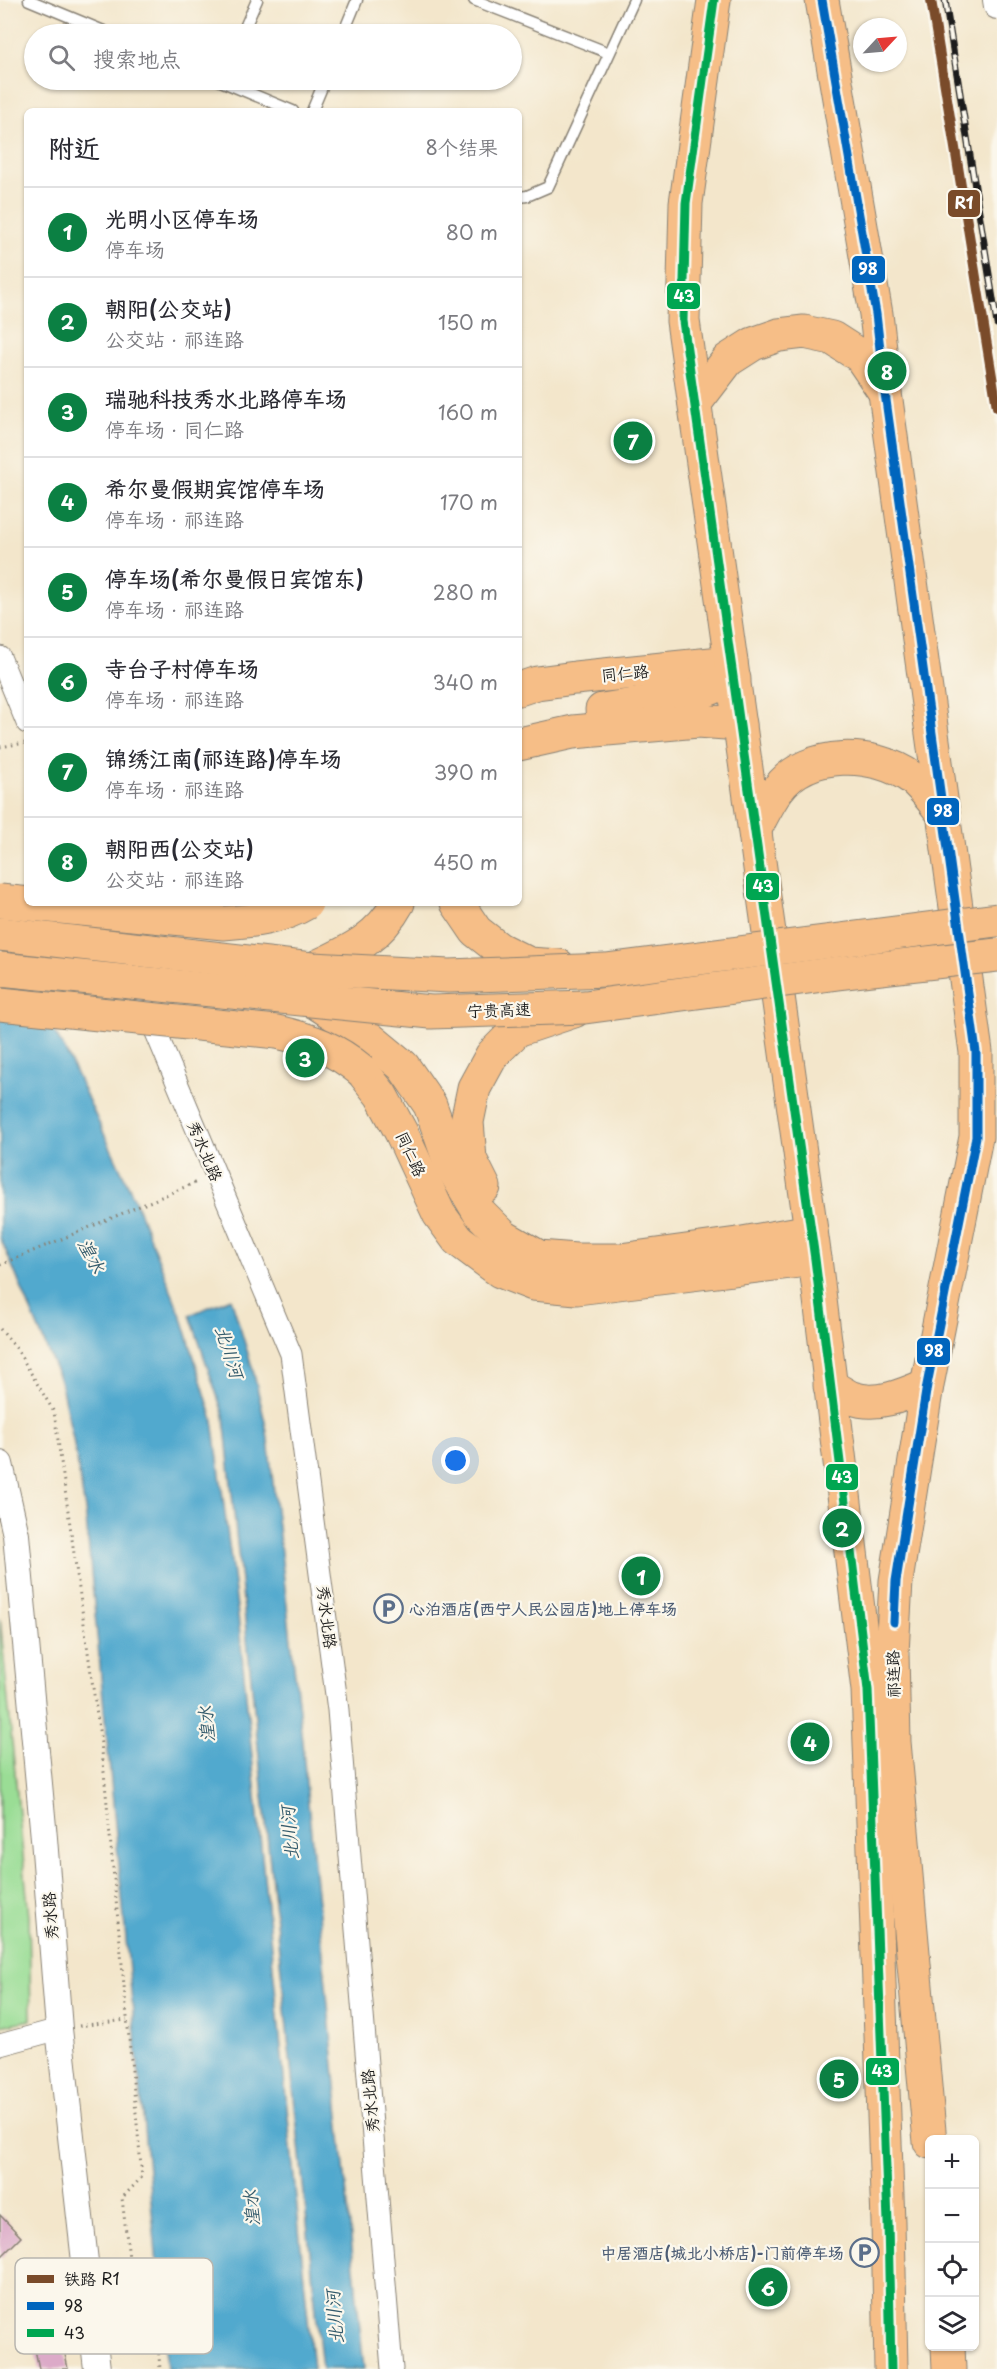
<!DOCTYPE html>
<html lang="zh">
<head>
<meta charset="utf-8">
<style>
  :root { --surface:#fff; --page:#f2f2f3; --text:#2b2b33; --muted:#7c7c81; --line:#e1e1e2; --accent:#0b8043 }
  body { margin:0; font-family:"Playpen Sans","LXGW WenKai TC",sans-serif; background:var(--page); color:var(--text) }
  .controls { position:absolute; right:18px; bottom:18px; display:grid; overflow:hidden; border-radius:9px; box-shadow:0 2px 4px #0004 }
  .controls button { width:54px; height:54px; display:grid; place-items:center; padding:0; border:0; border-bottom:2px solid var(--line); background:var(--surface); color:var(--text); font:30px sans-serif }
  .compass { position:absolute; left:853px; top:18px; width:54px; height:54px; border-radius:50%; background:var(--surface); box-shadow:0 2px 4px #0004; rotate:64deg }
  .you { position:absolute; left:456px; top:1461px; width:21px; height:21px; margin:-15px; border:4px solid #fff; border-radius:50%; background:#1a73e8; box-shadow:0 0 0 9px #1a73e833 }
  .badge { display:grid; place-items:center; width:39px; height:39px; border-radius:50%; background:var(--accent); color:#fff; font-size:20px; font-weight:700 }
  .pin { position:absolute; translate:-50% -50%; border:3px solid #fff; box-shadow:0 2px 6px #0006 }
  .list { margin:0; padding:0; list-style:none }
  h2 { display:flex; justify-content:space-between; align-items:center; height:78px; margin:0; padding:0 24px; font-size:26px }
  h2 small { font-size:20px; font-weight:400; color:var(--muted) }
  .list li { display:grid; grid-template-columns:39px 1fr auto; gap:18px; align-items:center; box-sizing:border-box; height:90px; padding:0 24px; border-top:2px solid var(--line) }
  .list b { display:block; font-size:22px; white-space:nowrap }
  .list p { margin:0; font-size:20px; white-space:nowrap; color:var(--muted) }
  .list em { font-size:20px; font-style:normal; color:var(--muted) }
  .icon { flex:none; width:33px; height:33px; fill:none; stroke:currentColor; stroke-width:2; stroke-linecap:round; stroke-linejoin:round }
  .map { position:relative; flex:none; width:997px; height:2369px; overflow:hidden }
  .search { position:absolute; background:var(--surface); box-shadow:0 2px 4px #0004; left:24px; top:24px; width:498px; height:66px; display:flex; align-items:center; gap:15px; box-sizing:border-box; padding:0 21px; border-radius:33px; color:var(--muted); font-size:22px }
  .panel { position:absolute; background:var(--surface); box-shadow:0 2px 4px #0004; left:24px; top:108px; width:498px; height:798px; border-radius:9px }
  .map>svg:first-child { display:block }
  .green { fill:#9add95; stroke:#5b7c58; stroke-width:1.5 }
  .water { fill:#51a9ce; stroke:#366275; stroke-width:1.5 }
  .building { fill:#dcaac8 }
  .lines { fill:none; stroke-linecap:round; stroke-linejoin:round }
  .service-casing { stroke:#888174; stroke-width:13 }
  .minor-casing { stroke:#888174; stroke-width:23 }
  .tertiary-casing { stroke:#888174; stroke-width:28 }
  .primary-casing { stroke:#888174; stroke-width:35 }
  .trunk-casing { stroke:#888174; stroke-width:35 }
  .path { stroke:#888174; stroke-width:3; stroke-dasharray:1.5 4.5; stroke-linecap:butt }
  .service { stroke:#fff; stroke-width:10 }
  .minor { stroke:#fff; stroke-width:21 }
  .tertiary { stroke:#fff; stroke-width:26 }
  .primary { stroke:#f6be87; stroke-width:33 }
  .trunk { stroke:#f6be87; stroke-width:33 }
  .rail-casing { stroke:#1c1c1c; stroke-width:7 }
  .rail { stroke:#fbf7ec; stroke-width:4.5; stroke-dasharray:14; stroke-linecap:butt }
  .primary-bridge-casing { stroke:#888174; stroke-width:35; stroke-linecap:butt }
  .motorway-bridge-casing { stroke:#888174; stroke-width:35; stroke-linecap:butt }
  .primary-bridge { stroke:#f6be87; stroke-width:33 }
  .motorway-bridge { stroke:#f6be87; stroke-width:33 }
  .bus-1-casing { stroke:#fbf7ec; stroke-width:14 }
  .bus-2-casing { stroke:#fbf7ec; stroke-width:14 }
  .bus-1 { stroke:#0065bd; stroke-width:9 }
  .bus-2 { stroke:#00a651; stroke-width:9 }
  .rail-1-casing { stroke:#fbf7ec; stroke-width:15 }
  .rail-1 { stroke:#7a4b2a; stroke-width:10 }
  .labels { text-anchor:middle; stroke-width:4.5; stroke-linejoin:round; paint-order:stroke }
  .street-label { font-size:16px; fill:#1c1c1c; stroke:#fbf7ec }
  .service-label { font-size:16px; font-weight:bold; fill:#4e5e75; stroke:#fbf7ec; text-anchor:start }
  .water-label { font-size:18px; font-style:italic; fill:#345b6c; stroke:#fbf7ec }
  .key { fill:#fbf7ec; stroke:#b8b5ae; stroke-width:1.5 }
  .key-label { font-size:16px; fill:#1c1c1c }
  .line-badge { stroke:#fbf7ec; stroke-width:2 }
  .badge-label { font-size:16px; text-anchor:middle; font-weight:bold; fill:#fff }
</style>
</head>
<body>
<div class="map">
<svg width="997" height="2369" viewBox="0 0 997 2369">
  <rect width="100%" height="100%" fill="#fbf7ec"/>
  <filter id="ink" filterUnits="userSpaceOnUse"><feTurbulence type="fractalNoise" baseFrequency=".0167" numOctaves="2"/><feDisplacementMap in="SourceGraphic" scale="12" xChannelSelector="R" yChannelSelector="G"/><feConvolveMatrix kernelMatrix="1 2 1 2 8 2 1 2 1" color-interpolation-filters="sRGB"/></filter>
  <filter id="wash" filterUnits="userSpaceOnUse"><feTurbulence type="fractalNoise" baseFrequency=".008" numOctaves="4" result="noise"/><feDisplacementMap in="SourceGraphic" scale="24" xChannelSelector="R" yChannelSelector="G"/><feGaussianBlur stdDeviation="1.35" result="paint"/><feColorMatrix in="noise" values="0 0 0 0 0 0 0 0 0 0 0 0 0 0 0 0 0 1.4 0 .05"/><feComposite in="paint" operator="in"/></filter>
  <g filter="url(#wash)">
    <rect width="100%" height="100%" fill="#f3e6cb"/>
    <!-- green -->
    <path class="green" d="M0,1618L29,1917L31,2020L0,2026Z"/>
    <!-- water -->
    <g class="water">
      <path d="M0,956L11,967L39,1006L65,1050L134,1198L183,1321L213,1420L238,1615L313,2369H167L85,1509L73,1439L60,1380L0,1237Z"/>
      <path d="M231,1298L253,1370L267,1431L298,1701L364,2369H322L224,1416L190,1315Z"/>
    </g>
    <g id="blocks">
      <!-- building -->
      <g class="building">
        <path d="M0,2215L21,2237L0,2258Z"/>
        <path d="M47,2265L68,2369H39L19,2271Z"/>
      </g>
    </g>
  </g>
  <g filter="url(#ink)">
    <use href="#blocks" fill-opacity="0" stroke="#888174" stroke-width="1.5"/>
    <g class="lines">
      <defs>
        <g id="service">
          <path d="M29,0L111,34"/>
          <path d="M474,0L609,53"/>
          <path d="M242,34L257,0"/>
          <path d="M343,34L357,0"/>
          <path d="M218,80L293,111"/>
          <path d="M312,111L325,80"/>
          <path d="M519,197L527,196L548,187L634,0"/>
        </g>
        <g id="minor">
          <path d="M0,657L27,723"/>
          <path d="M131,973L291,1354L338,1710L392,2369"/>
          <path d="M0,2045L59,2029"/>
        </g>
        <g id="tertiary">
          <path d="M996,0L997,6"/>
          <path d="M0,1464L16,1535L44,1838L59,2029L97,2369"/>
        </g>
        <g id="primary">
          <path d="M519,689L537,683L575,678L731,662"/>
          <path d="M362,1071L381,1095L401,1132L439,1214L458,1240L500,1271L533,1284L577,1288L815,1259"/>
        </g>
        <g id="trunk">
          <path d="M714,0L686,203L683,321L815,1259L868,1690L888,2222L891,2369"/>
          <path d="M822,0L876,314L885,393L976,1052V1137L927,1385L896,1581L892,1653L894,1742L930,2142"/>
          <path d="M695,403L728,360L753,344L779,335L804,332L832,338L860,356L884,391"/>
          <path d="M602,710L692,696L734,679"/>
          <path d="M519,744L573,732L698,721L740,724"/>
          <path d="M755,829C762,816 769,801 778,789C808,749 875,751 912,778C924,787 933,802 943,813"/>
          <path d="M457,903L476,931L499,949L529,964L559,966"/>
          <path d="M312,969C348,952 378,940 398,903"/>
          <path d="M314,1001L363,1033L403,1066L430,1105L451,1165L479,1212L504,1237L539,1257L576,1260H620L737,1244L811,1231"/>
          <path d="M484,1187L470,1159L467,1122L474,1088L492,1055L517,1030L574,1011"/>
          <path d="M830,1386C837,1389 844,1395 852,1398C877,1407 904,1395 927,1385"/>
          <path d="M948,2346L949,2369"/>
        </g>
      </defs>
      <!-- service casing -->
      <use href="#service" class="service-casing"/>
      <!-- minor casing -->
      <use href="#minor" class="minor-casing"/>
      <!-- tertiary casing -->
      <use href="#tertiary" class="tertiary-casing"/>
      <!-- primary casing -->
      <use href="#primary" class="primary-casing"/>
      <!-- trunk casing -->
      <use href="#trunk" class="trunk-casing"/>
      <!-- path -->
      <g class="path">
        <path d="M0,747L25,743"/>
        <path d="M0,1265L199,1181"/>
        <path d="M0,1329L16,1348L54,1412L102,1751L142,2177L122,2198L132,2284L156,2320L160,2369"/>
        <path d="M79,2026L127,2020"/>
      </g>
      <!-- service -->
      <use href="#service" class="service"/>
      <!-- minor -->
      <use href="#minor" class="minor"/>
      <!-- tertiary -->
      <use href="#tertiary" class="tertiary"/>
      <!-- primary -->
      <use href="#primary" class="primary"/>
      <!-- trunk -->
      <use href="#trunk" class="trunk"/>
      <defs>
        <path id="rail" d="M945,0L997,324"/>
      </defs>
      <!-- rail casing -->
      <use href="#rail" class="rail-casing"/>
      <!-- rail -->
      <use href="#rail" class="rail"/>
      <defs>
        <g id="primary-bridge">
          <path d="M0,901L224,923C253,921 281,918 306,903"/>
          <path d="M0,1004L277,1032C312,1040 334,1048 362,1071"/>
        </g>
        <g id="motorway-bridge">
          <path d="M0,934L312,969L449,976L606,970L997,920"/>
          <path d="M0,969L431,1012L585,1007L838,973L997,955"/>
        </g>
      </defs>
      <!-- primary-bridge casing -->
      <use href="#primary-bridge" class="primary-bridge-casing"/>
      <!-- motorway-bridge casing -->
      <use href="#motorway-bridge" class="motorway-bridge-casing"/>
      <!-- primary-bridge -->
      <use href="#primary-bridge" class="primary-bridge"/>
      <!-- motorway-bridge -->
      <use href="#motorway-bridge" class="motorway-bridge"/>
      <defs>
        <path id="bus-1" d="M822,0L876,314L885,393L976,1052V1137L927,1385L896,1581L894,1622"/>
        <path id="bus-2" d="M714,0L686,203L683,321L815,1259L868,1690L888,2222L891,2369"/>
      </defs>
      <!-- bus-1 casing -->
      <use href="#bus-1" class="bus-1-casing"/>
      <!-- bus-2 casing -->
      <use href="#bus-2" class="bus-2-casing"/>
      <!-- bus-1 -->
      <use href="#bus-1" class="bus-1"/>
      <!-- bus-2 -->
      <use href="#bus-2" class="bus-2"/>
      <defs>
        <path id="rail-1" d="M931,0L997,407"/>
      </defs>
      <!-- rail-1 casing -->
      <use href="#rail-1" class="rail-1-casing"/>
      <!-- rail-1 -->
      <use href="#rail-1" class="rail-1"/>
    </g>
  </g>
  <!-- icons -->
  <defs>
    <symbol id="parking-ring" viewBox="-11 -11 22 22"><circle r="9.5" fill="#fbf7ec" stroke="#5c6f8a" stroke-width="1.5"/><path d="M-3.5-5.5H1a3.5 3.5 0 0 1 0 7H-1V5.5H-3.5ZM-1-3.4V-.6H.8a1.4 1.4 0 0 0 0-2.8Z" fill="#5c6f8a"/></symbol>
  </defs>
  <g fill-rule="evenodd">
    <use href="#parking-ring" x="372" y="1592" width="33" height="33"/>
    <use href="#parking-ring" x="848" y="2236" width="33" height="33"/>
  </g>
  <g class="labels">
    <!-- street labels -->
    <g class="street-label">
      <text transform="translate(625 673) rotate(-6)" y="6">同仁路</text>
      <text transform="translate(499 1010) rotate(-2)" y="6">宁贵高速</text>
      <text transform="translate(205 1151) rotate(67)" y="6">秀水北路</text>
      <text transform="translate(411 1154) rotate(65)" y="6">同仁路</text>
      <text transform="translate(327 1617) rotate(83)" y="6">秀水北路</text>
      <text transform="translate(893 1674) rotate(-91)" y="6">祁连路</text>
      <text transform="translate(50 1916) rotate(-94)" y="6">秀水路</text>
      <text transform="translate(370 2101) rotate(-95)" y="6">秀水北路</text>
    </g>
    <!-- service labels -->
    <g class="service-label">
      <text x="409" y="1615">心泊酒店(西宁人民公园店)地上停车场</text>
      <text x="844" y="2259" text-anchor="end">中居酒店(城北小桥店)-门前停车场</text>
    </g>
    <!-- water labels -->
    <g class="water-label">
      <text transform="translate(91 1256) rotate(62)" y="6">湟水</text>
      <text transform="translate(229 1352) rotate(72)" y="6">北川河</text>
      <text transform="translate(207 1724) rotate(-95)" y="6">湟水</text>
      <text transform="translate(290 1833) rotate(-95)" y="6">北川河</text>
      <text transform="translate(252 2208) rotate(-95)" y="6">湟水</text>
      <text transform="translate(335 2317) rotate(-95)" y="6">北川河</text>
    </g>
  </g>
  <!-- legend -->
  <rect x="15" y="2258" width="198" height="96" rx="9" class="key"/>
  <rect x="27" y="2275" width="27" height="8" fill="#7a4b2a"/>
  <rect x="27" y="2302" width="27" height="8" fill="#0065bd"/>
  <rect x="27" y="2329" width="27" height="8" fill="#00a651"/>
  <g class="key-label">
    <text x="64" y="2285">铁路 R1</text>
    <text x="64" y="2312">98</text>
    <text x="64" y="2339">43</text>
  </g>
  <g class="line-badge">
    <rect x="947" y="189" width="34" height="29" rx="6" fill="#7a4b2a"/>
    <rect x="851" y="255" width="35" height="29" rx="6" fill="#0065bd"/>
    <rect x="666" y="282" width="35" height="28" rx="6" fill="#00a651"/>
    <rect x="926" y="797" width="34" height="29" rx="6" fill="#0065bd"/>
    <rect x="745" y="872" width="35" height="29" rx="6" fill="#00a651"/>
    <rect x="916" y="1337" width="35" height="29" rx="6" fill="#0065bd"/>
    <rect x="825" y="1463" width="34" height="28" rx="6" fill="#00a651"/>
    <rect x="865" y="2057" width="35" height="29" rx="6" fill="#00a651"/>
  </g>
  <g class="badge-label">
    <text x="964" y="209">R1</text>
    <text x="868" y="275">98</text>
    <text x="684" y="302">43</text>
    <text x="943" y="817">98</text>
    <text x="763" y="892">43</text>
    <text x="934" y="1357">98</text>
    <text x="842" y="1483">43</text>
    <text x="882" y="2077">43</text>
  </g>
</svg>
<div class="controls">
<button>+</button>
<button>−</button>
<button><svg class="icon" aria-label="locate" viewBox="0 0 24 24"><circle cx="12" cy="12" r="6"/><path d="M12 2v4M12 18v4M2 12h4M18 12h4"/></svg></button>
<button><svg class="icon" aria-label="layers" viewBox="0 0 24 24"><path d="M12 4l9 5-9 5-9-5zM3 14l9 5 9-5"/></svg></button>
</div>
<svg class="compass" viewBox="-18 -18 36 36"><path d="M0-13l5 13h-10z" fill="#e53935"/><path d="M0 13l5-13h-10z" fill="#7c7c81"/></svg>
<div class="you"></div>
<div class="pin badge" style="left:641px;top:1576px">1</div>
<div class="pin badge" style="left:842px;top:1528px">2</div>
<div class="pin badge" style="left:305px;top:1058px">3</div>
<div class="pin badge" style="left:810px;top:1742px">4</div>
<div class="pin badge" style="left:839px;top:2079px">5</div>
<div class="pin badge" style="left:768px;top:2287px">6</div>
<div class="pin badge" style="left:633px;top:441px">7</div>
<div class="pin badge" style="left:887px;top:371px">8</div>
<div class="search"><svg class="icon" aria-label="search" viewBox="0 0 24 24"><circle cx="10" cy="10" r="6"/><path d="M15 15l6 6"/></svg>搜索地点</div>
<section class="panel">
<h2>附近<small>8个结果</small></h2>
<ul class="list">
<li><span class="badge">1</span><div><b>光明小区停车场</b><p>停车场</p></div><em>80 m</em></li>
<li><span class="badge">2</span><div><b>朝阳(公交站)</b><p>公交站 · 祁连路</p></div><em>150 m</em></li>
<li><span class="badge">3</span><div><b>瑞驰科技秀水北路停车场</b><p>停车场 · 同仁路</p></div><em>160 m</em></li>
<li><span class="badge">4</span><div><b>希尔曼假期宾馆停车场</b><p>停车场 · 祁连路</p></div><em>170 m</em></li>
<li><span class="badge">5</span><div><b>停车场(希尔曼假日宾馆东)</b><p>停车场 · 祁连路</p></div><em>280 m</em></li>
<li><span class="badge">6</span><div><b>寺台子村停车场</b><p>停车场 · 祁连路</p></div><em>340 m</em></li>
<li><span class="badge">7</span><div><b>锦绣江南(祁连路)停车场</b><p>停车场 · 祁连路</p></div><em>390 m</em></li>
<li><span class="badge">8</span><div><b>朝阳西(公交站)</b><p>公交站 · 祁连路</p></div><em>450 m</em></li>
</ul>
</section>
</div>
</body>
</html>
